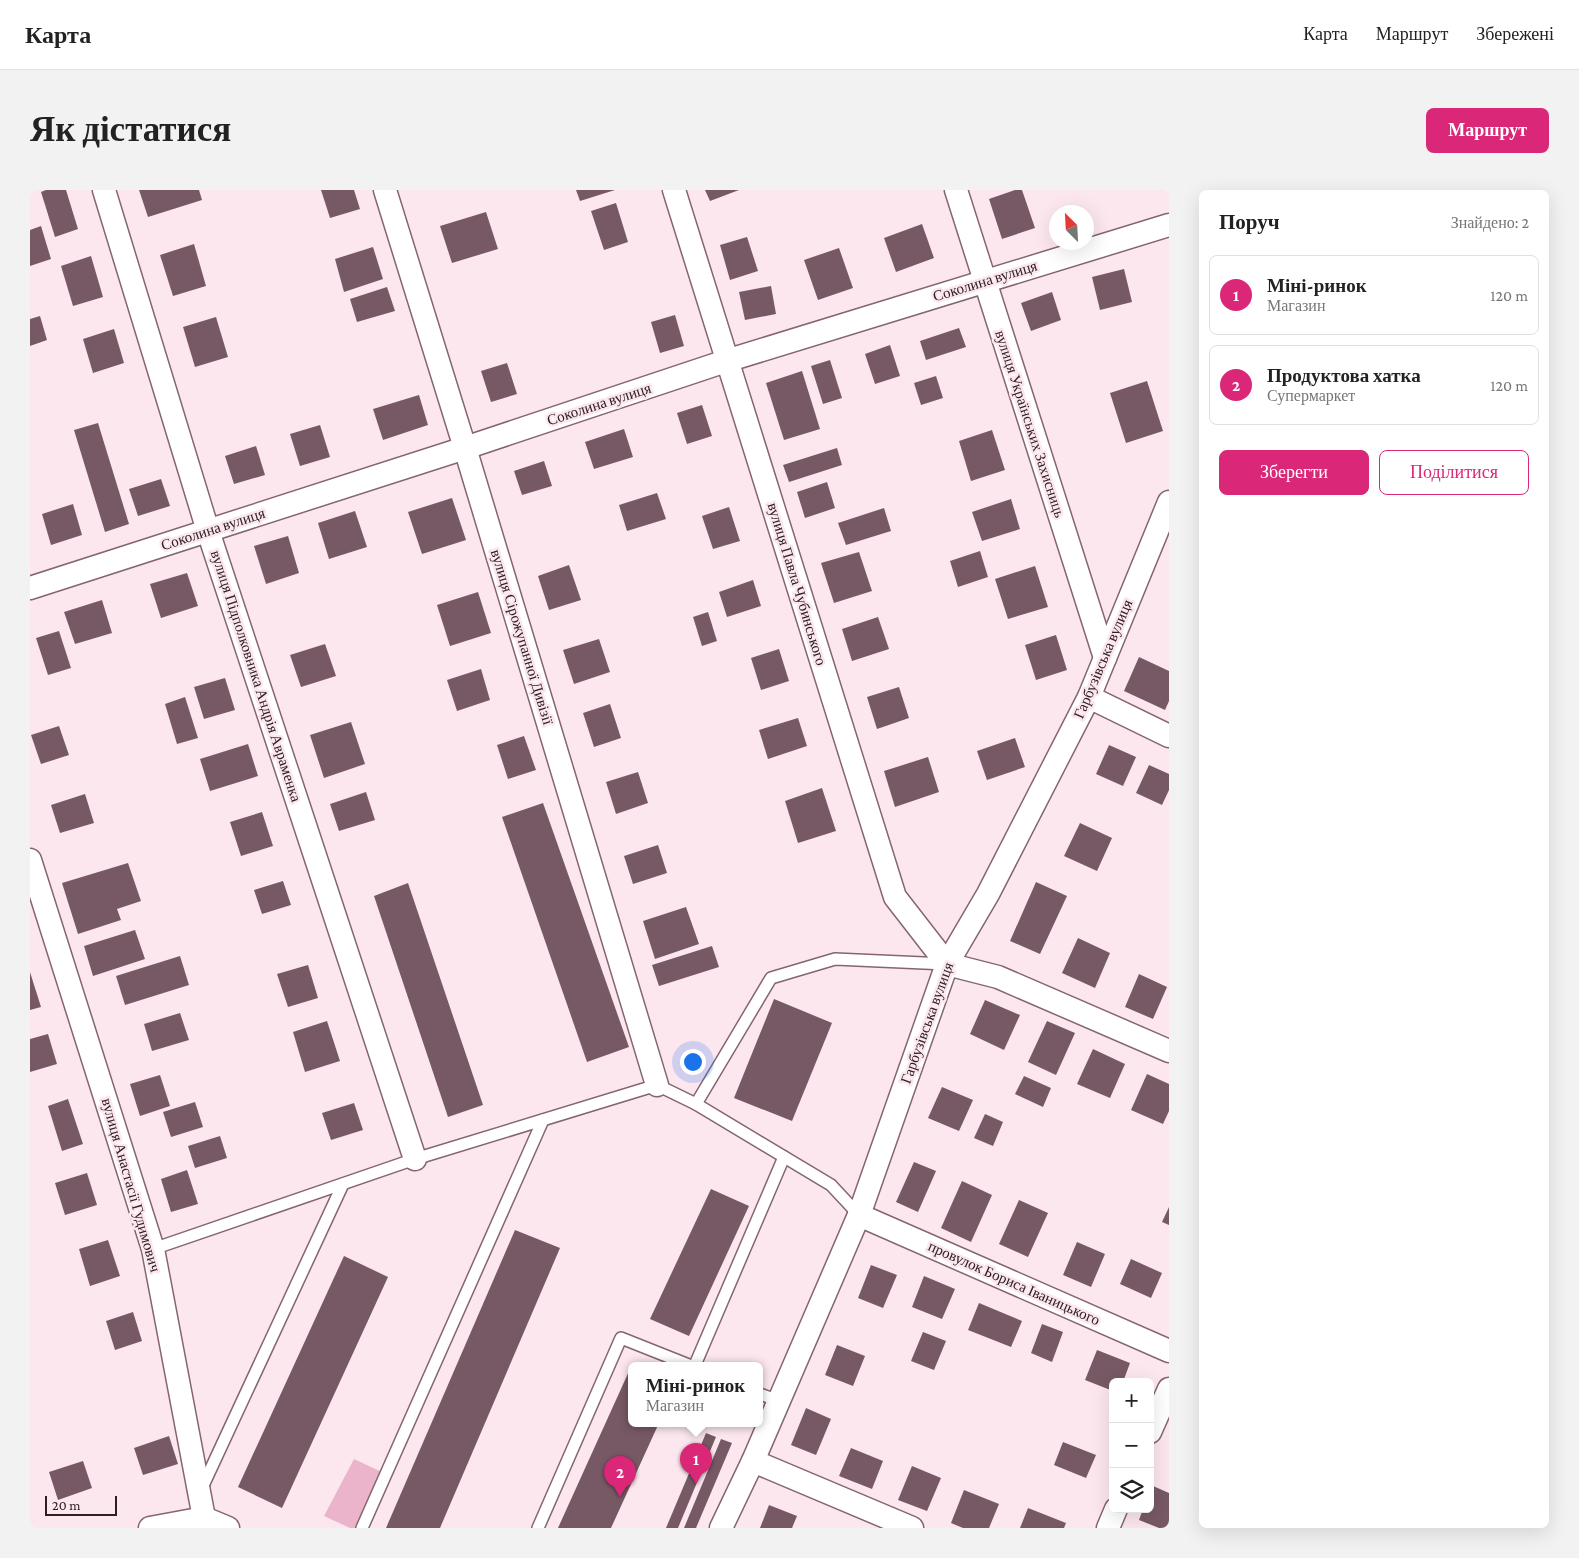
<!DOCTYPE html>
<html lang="uk">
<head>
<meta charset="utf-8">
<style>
  :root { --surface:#fff; --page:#f2f2f2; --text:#222; --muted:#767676; --line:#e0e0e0; --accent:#db2777 }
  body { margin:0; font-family:"Crimson Pro",serif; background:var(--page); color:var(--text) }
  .controls { position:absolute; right:15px; bottom:15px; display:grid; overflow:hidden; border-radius:8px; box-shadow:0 5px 20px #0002 }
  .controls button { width:45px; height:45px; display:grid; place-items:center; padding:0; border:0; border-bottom:1px solid var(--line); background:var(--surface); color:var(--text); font:25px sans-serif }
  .compass { position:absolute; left:1019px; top:15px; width:45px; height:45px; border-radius:50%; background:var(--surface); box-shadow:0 5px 20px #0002; rotate:336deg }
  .scale { position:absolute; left:15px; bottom:12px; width:72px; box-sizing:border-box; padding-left:5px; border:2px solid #2c2025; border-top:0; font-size:14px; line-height:18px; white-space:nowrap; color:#2c2025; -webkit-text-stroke:4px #fde7ef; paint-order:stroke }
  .you { position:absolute; left:662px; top:871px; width:18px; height:18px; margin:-12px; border:4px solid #fff; border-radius:50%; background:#1a73e8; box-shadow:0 0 0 8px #1a73e833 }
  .badge { display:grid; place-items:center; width:32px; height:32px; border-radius:50%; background:var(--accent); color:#fff; font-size:16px; font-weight:700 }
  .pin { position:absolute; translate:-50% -41px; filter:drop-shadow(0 1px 2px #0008) }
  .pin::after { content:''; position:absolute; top:26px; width:18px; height:15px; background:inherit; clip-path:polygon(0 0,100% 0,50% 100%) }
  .popup { position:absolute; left:598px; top:1172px; width:135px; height:65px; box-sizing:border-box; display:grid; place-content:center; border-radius:8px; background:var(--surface); filter:drop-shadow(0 1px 4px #0005); font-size:16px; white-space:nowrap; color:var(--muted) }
  .popup b { font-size:19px; color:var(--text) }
  .popup::after { content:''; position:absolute; left:50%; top:100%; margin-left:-10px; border:10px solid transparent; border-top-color:var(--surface) }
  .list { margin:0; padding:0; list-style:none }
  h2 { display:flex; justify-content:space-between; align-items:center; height:65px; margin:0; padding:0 20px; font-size:21px }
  h2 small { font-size:16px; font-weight:400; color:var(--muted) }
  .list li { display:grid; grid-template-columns:32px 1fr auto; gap:15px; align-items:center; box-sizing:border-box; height:80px; margin:0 10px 10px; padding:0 10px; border:1px solid var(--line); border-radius:8px }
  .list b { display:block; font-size:19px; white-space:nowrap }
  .list p { margin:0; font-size:16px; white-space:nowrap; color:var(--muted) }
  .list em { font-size:16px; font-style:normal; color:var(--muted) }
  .actions { display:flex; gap:10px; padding:15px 20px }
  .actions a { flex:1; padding:11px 0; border:1px solid var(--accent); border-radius:8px; text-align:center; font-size:18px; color:var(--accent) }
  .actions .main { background:var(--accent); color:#fff }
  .icon { flex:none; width:28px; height:28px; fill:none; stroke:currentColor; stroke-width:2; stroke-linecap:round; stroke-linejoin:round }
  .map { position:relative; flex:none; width:1139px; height:1338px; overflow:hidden; border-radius:8px }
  header { display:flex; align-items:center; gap:30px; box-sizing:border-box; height:70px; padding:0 25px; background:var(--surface); border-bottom:1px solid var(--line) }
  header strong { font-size:24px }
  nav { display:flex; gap:28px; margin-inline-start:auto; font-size:18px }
  .intro { display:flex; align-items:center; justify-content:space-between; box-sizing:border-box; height:120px; padding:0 30px }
  h1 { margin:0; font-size:35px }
  .button { padding:12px 22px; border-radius:8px; background:var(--accent); color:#fff; font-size:18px; font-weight:700 }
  main { display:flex; gap:30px; padding:0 30px }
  aside { flex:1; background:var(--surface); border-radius:8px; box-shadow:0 5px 20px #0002 }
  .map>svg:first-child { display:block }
  .green { fill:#ebb4ca }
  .building { fill:#775965 }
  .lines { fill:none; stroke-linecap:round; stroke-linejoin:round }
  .lane-casing { stroke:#846571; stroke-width:14 }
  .street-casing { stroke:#846571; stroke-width:25 }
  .lane { stroke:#fff; stroke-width:11 }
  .street { stroke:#fff; stroke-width:22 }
  .labels { text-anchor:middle; stroke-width:5; stroke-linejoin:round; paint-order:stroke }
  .street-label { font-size:15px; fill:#2c2025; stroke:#fde7ef }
</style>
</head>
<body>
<header>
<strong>Карта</strong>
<nav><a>Карта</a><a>Маршрут</a><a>Збережені</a></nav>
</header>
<div class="intro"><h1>Як дістатися</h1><a class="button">Маршрут</a></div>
<main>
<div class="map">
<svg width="1139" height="1338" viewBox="0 0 1139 1338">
  <rect width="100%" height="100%" fill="#fde7ef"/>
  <!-- green -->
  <path class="green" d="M324,1269L354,1283L327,1338H320L294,1326Z"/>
  <!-- building -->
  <g class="building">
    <path d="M16,0H36L48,39L25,47L11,2Z"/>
    <path d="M109,0H169L172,10L118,27Z"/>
    <path d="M291,0H324L330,19L300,28Z"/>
    <path d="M546,0H585L550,11Z"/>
    <path d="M675,0H709L680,11Z"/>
    <path d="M985,0H992L1005,38L972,49L959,9Z"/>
    <path d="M586,13L598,52L574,60L561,21Z"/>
    <path d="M456,22L468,59L422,73L410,36Z"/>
    <path d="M892,34L904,68L866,82L854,48Z"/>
    <path d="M11,36L21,69L0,76V40Z"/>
    <path d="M717,47L728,81L700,90L690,55Z"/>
    <path d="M164,54L176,96L143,106L130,65Z"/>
    <path d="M343,57L353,89L314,102L305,69Z"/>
    <path d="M809,58L823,98L788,110L774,70Z"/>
    <path d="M61,66L73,107L43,116L31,76Z"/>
    <path d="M1094,79L1102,112L1070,120L1062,87Z"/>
    <path d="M741,96L746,124L715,130L709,102Z"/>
    <path d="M357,97L365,121L327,132L320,109Z"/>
    <path d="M1022,102L1031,130L1001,141L991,113Z"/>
    <path d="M645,125L654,156L630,163L621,132Z"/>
    <path d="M10,126L17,150L0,156V129Z"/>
    <path d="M186,127L198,167L165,177L153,137Z"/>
    <path d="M929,138L936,157L896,170L890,151Z"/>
    <path d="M84,139L94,173L63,183L53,149Z"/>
    <path d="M860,155L870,186L845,194L835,164Z"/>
    <path d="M800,170L812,208L793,214L781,176Z"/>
    <path d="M477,173L487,204L461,212L451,181Z"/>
    <path d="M772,181L790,239L754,250L736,193Z"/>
    <path d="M906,186L913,208L891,215L884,193Z"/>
    <path d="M1117,191L1133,241L1096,253L1080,203Z"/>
    <path d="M389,205L398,235L353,250L343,219Z"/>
    <path d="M672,215L682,246L657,254L647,223Z"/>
    <path d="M68,233L99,334L75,342L44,240Z"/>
    <path d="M290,235L300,267L270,276L260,244Z"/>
    <path d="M594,239L603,267L564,279L555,252Z"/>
    <path d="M962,240L975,280L941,291L929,251Z"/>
    <path d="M226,256L235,285L204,294L195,266Z"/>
    <path d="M807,258L812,275L759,292L753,275Z"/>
    <path d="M514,271L522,296L492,305L484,281Z"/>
    <path d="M131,289L140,316L108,326L99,299Z"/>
    <path d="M797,292L805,318L775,328L767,302Z"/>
    <path d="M627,303L636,329L597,341L589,315Z"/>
    <path d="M422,308L436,350L392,364L378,322Z"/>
    <path d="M981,309L990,339L952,351L942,322Z"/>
    <path d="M43,314L52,345L21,355L12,324Z"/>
    <path d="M699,317L710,351L683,359L672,326Z"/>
    <path d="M854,318L861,341L816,355L808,333Z"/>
    <path d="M325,321L337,357L299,369L288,333Z"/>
    <path d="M258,346L269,383L236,394L224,356Z"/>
    <path d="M950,361L958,387L928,397L920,371Z"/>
    <path d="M829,362L842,401L804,413L791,373Z"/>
    <path d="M539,375L551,410L519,420L508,386Z"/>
    <path d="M1005,376L1018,417L978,429L965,389Z"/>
    <path d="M157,383L168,416L131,428L120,394Z"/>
    <path d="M723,390L731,416L697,427L689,402Z"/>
    <path d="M448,402L461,443L420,456L407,415Z"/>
    <path d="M72,410L82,443L45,454L34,422Z"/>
    <path d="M678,422L687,451L672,456L663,427Z"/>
    <path d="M848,427L859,459L822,471L812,439Z"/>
    <path d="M29,441L41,478L18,485L6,448Z"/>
    <path d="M1026,445L1037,480L1006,490L995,455Z"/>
    <path d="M569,449L580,482L544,494L533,460Z"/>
    <path d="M295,454L306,486L271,497L260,465Z"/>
    <path d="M749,459L759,491L731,500L721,468Z"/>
    <path d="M1109,467L1139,481V511L1135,520L1094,501Z"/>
    <path d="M451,479L460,510L427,521L417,490Z"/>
    <path d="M195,488L205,520L174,529L164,497Z"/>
    <path d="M869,497L879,528L847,539L837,507Z"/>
    <path d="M155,507L168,548L147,554L135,514Z"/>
    <path d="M580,514L591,548L564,557L553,523Z"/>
    <path d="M768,528L777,556L738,569L729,540Z"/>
    <path d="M321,532L335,574L294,588L280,545Z"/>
    <path d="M29,536L39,565L11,574L1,545Z"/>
    <path d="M494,546L506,580L478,589L467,555Z"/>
    <path d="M985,548L995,577L957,590L947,561Z"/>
    <path d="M218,554L228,586L180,601L170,569Z"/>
    <path d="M1079,555L1106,567L1093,596L1066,584Z"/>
    <path d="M898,567L909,602L865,617L854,581Z"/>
    <path d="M1119,575L1139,584V600L1132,615L1106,603Z"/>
    <path d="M608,582L618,613L586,624L576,592Z"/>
    <path d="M792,598L806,641L768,653L755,611Z"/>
    <path d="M336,602L345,630L309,641L300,614Z"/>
    <path d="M55,604L64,633L30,643L21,615Z"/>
    <path d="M513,613L599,857L557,872L472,627Z"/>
    <path d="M232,622L243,656L211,666L200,632Z"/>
    <path d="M1050,633L1082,648L1067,681L1034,666Z"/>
    <path d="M628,655L637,683L603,694L594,666Z"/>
    <path d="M98,673L111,711L87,719L91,730L48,744L32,693Z"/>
    <path d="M253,691L261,715L232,724L224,700Z"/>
    <path d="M1006,692L1037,706L1010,764L980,751Z"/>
    <path d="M378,693L453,915L418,927L344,706Z"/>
    <path d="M656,717L669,754L625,769L613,731Z"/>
    <path d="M105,740L115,769L63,786L54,756Z"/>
    <path d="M1048,748L1080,763L1065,798L1032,783Z"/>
    <path d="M682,756L689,777L629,796L622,775Z"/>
    <path d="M150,766L159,795L95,815L86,786Z"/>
    <path d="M278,775L288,808L258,817L247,784Z"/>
    <path d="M0,782L11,817L0,820Z"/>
    <path d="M1109,784L1137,797L1123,829L1095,817Z"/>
    <path d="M744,809L802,833L762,931L704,908Z"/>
    <path d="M955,810L990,825L974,860L940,844Z"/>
    <path d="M150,823L159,850L122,861L114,834Z"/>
    <path d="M297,831L310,871L275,882L263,842Z"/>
    <path d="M1017,831L1045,843L1026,885L998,872Z"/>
    <path d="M18,844L27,874L0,882V849Z"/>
    <path d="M1063,859L1095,874L1080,908L1047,894Z"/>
    <path d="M1117,884L1139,894V921L1133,934L1101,920Z"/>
    <path d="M130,885L140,916L110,926L100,894Z"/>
    <path d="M994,886L1021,898L1013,917L985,904Z"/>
    <path d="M912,897L943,910L929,941L898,928Z"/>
    <path d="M38,909L53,954L32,961L18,916Z"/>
    <path d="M165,912L173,937L141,947L133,922Z"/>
    <path d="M324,913L333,940L301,950L292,923Z"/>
    <path d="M955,924L973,932L963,956L944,948Z"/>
    <path d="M190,946L197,968L165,978L158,956Z"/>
    <path d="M884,972L906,981L888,1022L866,1012Z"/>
    <path d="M157,980L168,1014L141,1022L131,989Z"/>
    <path d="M57,983L67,1015L35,1025L25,993Z"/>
    <path d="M932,991L962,1005L941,1052L911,1038Z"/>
    <path d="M681,999L719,1016L659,1146L620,1129Z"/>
    <path d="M989,1010L1018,1023L998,1067L969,1054Z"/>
    <path d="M1139,1017V1035L1132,1032Z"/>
    <path d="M485,1040L530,1058L410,1338H356Z"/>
    <path d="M78,1050L90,1086L60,1096L49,1059Z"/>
    <path d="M1047,1052L1075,1064L1061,1097L1033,1085Z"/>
    <path d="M314,1066L358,1087L252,1318L208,1297Z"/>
    <path d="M1101,1069L1132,1083L1121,1108L1090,1094Z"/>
    <path d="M841,1075L867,1085L853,1118L828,1108Z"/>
    <path d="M894,1086L925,1099L912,1129L882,1117Z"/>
    <path d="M949,1113L992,1131L981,1157L938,1140Z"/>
    <path d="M103,1122L112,1151L85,1160L76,1131Z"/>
    <path d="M1012,1134L1033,1142L1022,1172L1001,1163Z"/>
    <path d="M893,1142L916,1151L904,1180L881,1171Z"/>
    <path d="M807,1155L835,1166L823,1196L795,1185Z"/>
    <path d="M1067,1160L1100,1173L1093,1192H1083V1201L1055,1190Z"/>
    <path d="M600,1179L602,1180V1233H629L581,1338H528Z"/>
    <path d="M776,1218L801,1229L786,1265L761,1255Z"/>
    <path d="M676,1243L686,1247L648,1338H636Z"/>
    <path d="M139,1246L148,1274L113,1285L104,1258Z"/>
    <path d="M691,1249L702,1253L666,1338H654Z"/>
    <path d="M1033,1252L1066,1265L1056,1288L1024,1275Z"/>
    <path d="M821,1258L853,1271L842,1299L809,1286Z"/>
    <path d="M53,1271L62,1298L28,1310L19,1282Z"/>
    <path d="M882,1276L911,1288L897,1321L868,1310Z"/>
    <path d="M1123,1296L1139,1303V1338H1129L1109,1330L1113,1319H1120V1302Z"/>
    <path d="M934,1300L969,1314L959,1338H933L921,1333Z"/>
    <path d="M739,1315L767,1326L762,1338H730Z"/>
    <path d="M998,1318L1036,1333L1034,1338H990Z"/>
  </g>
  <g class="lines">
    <defs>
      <g id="lane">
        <path d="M666,914L801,995L829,1025"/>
        <path d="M123,1059L385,969L627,895L666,914L741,788L805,769L916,774"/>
        <path d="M665,1175L754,967"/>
        <path d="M730,1204L749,1211"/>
        <path d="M171,1300L313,994"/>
        <path d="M332,1338L513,930"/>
        <path d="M508,1338L591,1148L659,1175"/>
      </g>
      <g id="street">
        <path d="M74,0L178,341L385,969"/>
        <path d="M355,0L435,258L627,895"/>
        <path d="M644,0L865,707L917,774L968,787L1139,861"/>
        <path d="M926,0L1075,468"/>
        <path d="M0,398L435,258L696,171L1139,35"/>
        <path d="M1059,507L1139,546"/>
        <path d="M0,670L123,1059L174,1328"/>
        <path d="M829,1025L1139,1161"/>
        <path d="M1120,1242L1139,1199"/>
        <path d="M723,1271L882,1338"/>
        <path d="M120,1338L174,1328L198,1338"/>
        <path d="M691,1338L723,1271L829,1025L917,774L958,704L1059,507L1139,312"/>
        <path d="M1078,1338L1086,1319"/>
      </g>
    </defs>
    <!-- lane casing -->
    <use href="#lane" class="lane-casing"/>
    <!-- street casing -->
    <use href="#street" class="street-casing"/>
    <!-- lane -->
    <use href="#lane" class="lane"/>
    <!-- street -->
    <use href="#street" class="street"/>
  </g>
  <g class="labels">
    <!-- street labels -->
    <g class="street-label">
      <text transform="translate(955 91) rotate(-17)" y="5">Соколина вулиця</text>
      <text transform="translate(569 214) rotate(-18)" y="5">Соколина вулиця</text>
      <text transform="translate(1000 234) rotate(72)" y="5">вулиця Українських Захисниць</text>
      <text transform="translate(183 339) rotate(-18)" y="5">Соколина вулиця</text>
      <text transform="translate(767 394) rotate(73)" y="5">вулиця Павла Чубинського</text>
      <text transform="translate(492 447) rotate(73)" y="5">вулиця Сірожупанної Дивізії</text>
      <text transform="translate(1073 469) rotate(-67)" y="5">Гарбузівська вулиця</text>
      <text transform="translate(226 486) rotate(72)" y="5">вулиця Підполковника Андрія Авраменка</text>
      <text transform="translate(897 833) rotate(-70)" y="5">Гарбузівська вулиця</text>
      <text transform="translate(101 995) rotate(74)" y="5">вулиця Анастасії Гудимович</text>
      <text transform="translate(984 1093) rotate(24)" y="5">провулок Бориса Іваницького</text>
    </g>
  </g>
</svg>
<div class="controls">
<button>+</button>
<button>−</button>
<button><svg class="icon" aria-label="layers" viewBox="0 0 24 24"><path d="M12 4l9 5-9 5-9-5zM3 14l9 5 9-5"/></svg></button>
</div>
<svg class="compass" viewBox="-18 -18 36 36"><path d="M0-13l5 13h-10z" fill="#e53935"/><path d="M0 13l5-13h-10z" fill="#767676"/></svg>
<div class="scale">20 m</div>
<div class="you"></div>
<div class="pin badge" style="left:666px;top:1294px">1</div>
<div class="popup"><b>Міні-ринок</b>Магазин</div>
<div class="pin badge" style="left:590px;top:1307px">2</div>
</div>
<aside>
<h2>Поруч<small>Знайдено: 2</small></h2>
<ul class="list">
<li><span class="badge">1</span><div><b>Міні-ринок</b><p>Магазин</p></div><em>120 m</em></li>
<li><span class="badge">2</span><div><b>Продуктова хатка</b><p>Супермаркет</p></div><em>120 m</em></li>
</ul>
<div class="actions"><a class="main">Зберегти</a><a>Поділитися</a></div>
</aside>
</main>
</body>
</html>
